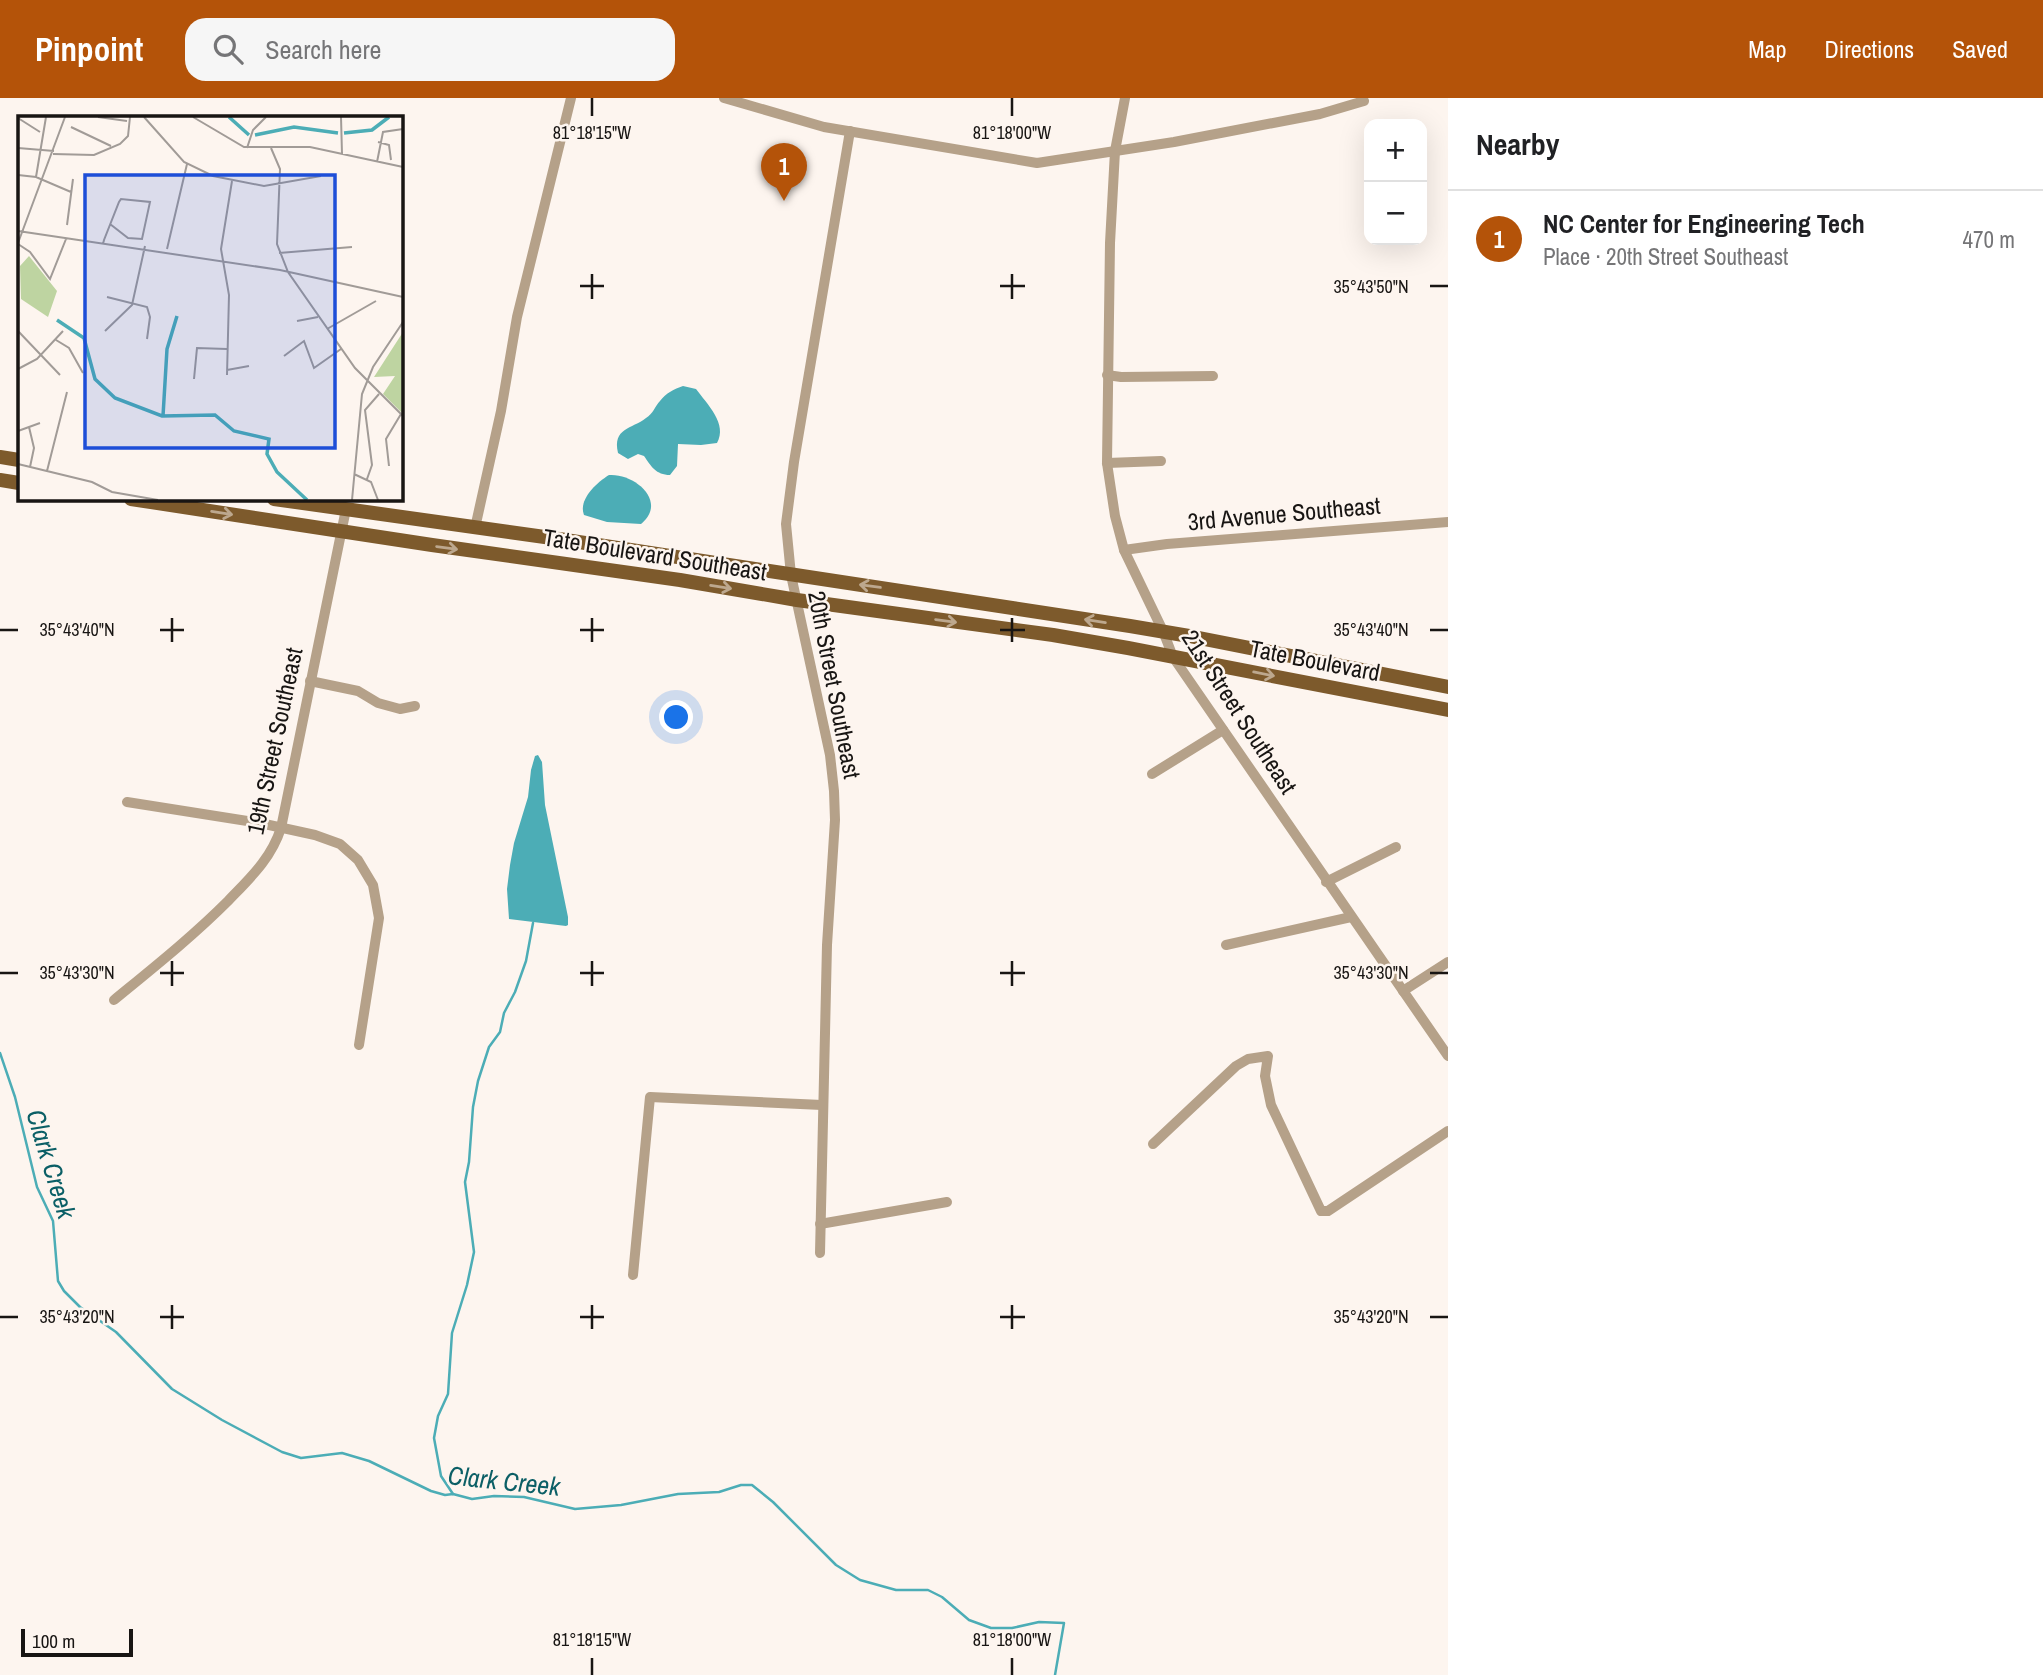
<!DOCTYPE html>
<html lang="en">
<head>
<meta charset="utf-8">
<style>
  :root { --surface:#fff; --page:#f6f6f6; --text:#202124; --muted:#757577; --line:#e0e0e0; --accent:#b45309 }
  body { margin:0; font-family:"Archivo Narrow",sans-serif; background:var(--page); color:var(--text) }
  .controls { position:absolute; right:21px; top:21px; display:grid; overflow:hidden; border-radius:14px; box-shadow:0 7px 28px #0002 }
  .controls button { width:63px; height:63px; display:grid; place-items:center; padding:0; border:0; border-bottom:2px solid var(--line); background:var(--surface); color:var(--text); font:35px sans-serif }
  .scale { position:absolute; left:21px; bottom:18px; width:112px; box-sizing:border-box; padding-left:7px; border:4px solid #181513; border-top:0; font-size:19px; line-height:24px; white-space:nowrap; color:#181513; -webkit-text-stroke:5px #fdf5ef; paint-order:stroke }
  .you { position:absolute; left:677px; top:620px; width:24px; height:24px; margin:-18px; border:5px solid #fff; border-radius:50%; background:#1a73e8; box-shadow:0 0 0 10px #1a73e833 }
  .badge { display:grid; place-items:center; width:46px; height:46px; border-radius:50%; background:var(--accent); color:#fff; font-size:23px; font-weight:700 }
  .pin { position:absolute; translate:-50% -58px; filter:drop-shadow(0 2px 4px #0008) }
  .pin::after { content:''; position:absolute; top:37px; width:24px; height:21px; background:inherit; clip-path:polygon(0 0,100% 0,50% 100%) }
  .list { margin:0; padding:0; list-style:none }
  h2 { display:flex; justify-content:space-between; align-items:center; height:91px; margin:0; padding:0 28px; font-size:30px }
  h2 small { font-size:23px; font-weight:400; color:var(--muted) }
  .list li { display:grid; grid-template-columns:46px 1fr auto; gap:21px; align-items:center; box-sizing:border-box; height:98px; padding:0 28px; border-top:2px solid var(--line) }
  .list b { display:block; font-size:26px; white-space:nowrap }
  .list p { margin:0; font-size:23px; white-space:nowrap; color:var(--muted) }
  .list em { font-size:23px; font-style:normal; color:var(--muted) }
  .icon { flex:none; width:38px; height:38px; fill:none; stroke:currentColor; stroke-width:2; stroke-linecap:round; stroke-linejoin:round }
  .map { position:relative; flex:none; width:1448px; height:1577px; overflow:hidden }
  header { display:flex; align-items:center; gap:42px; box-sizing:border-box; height:98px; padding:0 35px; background:var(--accent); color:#fff }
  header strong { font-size:33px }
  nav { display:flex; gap:38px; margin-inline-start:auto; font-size:24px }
  .search { width:490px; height:63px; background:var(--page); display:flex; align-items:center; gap:18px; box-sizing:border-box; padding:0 24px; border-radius:21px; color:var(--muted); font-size:26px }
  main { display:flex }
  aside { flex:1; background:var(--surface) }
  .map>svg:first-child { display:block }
  .water { fill:#4cadb6 }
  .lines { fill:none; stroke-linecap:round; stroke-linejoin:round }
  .stream { stroke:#4cadb6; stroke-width:2.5 }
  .minor { stroke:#b5a189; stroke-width:10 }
  .major { stroke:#7d5a2c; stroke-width:14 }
  .oneway { stroke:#bda88e }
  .ticks { fill:none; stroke:#181513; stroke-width:2.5 }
  .labels { text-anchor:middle; stroke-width:5; stroke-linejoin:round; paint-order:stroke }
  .street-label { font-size:24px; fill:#181513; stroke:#fdf5ef }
  .water-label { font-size:26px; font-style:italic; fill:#0b5f66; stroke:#fdf5ef }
  .inset-river { fill:none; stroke:#4cadb6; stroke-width:3.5 }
  .inset-road { fill:none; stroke:#a19b97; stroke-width:2 }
  .view { fill:#1d4ed8; fill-opacity:0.15; stroke:#1d4ed8; stroke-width:3.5 }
  .inset-edge { fill:none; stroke:#181513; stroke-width:3.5 }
  .ticks-label { font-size:18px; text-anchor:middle; fill:#181513; stroke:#fdf5ef; stroke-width:5; stroke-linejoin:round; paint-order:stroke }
</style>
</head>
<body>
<header>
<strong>Pinpoint</strong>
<div class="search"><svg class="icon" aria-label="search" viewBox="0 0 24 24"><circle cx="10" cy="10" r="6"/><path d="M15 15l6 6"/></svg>Search here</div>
<nav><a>Map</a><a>Directions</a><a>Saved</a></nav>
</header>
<main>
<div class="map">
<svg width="1448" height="1577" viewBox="0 0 1448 1577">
  <rect width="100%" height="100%" fill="#fdf5ef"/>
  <!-- water -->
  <g class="water">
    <path d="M683,288L696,291C707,306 728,326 717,345L701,347L678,346L677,368L670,377C656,377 651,368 644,358L638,356L628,361L618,355C612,330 632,331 646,320C653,316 655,308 660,303C666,295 674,291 683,288Z"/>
    <path d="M609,377C635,375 668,404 641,426L607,424L584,417C578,402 596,385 609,377Z"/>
    <path d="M538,657L542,664L545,707L568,819V827L566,828L509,821L507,791L510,767L514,745L528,699L531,672L535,658Z"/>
  </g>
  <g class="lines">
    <!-- stream -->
    <g class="stream">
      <path d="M0,955L15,999L37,1089L53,1123L58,1183L64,1193L80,1209L116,1234L172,1291L222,1322L282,1354L301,1360L342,1355L369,1363L431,1393L445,1397L453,1396L472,1401L494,1398L524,1399L575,1411L621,1407L678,1396L719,1394L741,1387H752L773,1404L836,1467L860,1482L896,1492H928L942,1499L969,1522L991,1530H1012L1039,1524L1064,1525L1055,1577"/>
      <path d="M453,1396L441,1378L434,1340L438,1318L448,1296L452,1235L467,1187L474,1154L465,1084L469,1064L473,1009L478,983L489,949L500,934L504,915L515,894L526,863L533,825"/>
    </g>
    <!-- minor -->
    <g class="minor">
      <path d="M724,0L824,29L1037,65L1174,44L1320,16L1364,3"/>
      <path d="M1125,0L1115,53L1110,145L1107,365L1115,418L1124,452L1163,533L1173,559L1448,958"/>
      <path d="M1107,277L1121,279L1213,278"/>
      <path d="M1107,365L1161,363"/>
      <path d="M475,430L501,313L517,219L571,0"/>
      <path d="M1124,452L1167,446L1448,424"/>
      <path d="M310,583L358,593L378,605L400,611L415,608"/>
      <path d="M1152,676L1223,632"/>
      <path d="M127,704L260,725L315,737L340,746L358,762L373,787L379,820L359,947"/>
      <path d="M1326,784L1396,749"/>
      <path d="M1226,847L1351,819"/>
      <path d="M1403,893L1448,864"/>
      <path d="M114,902C153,870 192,839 228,803C250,780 271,761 281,730L346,411"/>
      <path d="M1153,1046L1236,968L1248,961L1268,958L1265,978L1271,1007L1321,1113H1328L1448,1033"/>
      <path d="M820,1126L947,1104"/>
      <path d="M820,1155L827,847L835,722L834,693L830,657L791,477L786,426L794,364L850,33"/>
      <path d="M633,1177L650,999L822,1007"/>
    </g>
    <!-- major -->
    <g class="major">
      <path d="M0,359L19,362"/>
      <path d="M0,382L19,385"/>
      <path d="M131,401L432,447L680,482L797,502L1053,537L1128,550L1448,612"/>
      <path d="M274,401L559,441L1130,528L1189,538L1448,589"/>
    </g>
  </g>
  <!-- one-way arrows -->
  <defs><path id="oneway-shaft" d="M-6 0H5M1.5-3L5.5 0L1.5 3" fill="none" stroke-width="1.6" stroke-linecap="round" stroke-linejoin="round" transform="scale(1.75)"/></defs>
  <g class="oneway">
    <use href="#oneway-shaft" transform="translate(222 415) rotate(9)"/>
    <use href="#oneway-shaft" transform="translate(447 450) rotate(8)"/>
    <use href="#oneway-shaft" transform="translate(870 488) rotate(-172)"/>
    <use href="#oneway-shaft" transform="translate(721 489) rotate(9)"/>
    <use href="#oneway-shaft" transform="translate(946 523) rotate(8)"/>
    <use href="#oneway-shaft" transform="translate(1095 523) rotate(-171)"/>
    <use href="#oneway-shaft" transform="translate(1264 576) rotate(11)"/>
  </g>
  <!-- ticks -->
  <path class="ticks" d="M592,0V18M1012,0V18M592,176V201M1012,176V201M580,188H604M1000,188H1025M1430,188H1448M172,520V544M592,520V544M1012,520V544M0,532H18M160,532H184M580,532H604M1000,532H1025M1430,532H1448M172,863V888M592,863V888M1012,863V888M0,875H18M160,875H184M580,875H604M1000,875H1025M1430,875H1448M172,1207V1231M592,1207V1231M1012,1207V1231M0,1219H18M160,1219H184M580,1219H604M1000,1219H1025M1430,1219H1448M592,1560V1577M1012,1560V1577"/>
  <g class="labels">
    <!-- street labels -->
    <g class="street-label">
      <text transform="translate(1284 416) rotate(-5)" y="8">3rd Avenue Southeast</text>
      <text transform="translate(655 457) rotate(9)" y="8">Tate Boulevard Southeast</text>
      <text transform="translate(1315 563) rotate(11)" y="8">Tate Boulevard</text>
      <text transform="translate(834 587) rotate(79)" y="8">20th Street Southeast</text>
      <text transform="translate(1239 614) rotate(57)" y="8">21st Street Southeast</text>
      <text transform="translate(275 643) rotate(-78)" y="8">19th Street Southeast</text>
    </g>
    <!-- water labels -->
    <g class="water-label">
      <text transform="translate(51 1066) rotate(73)" y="9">Clark Creek</text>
      <text transform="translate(504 1383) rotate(6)" y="9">Clark Creek</text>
    </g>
  </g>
  <!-- overview -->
  <g transform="translate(18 18)">
    <rect width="385" height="385" fill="#fdf5ef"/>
    <path d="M11,140L39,175L30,201L3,183L2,150ZM385,216V298L365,278L377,260L356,261Z" fill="#bed4a1"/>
    <path class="inset-river" d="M211,1L231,19M326,17L354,14L371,1M237,19L276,11L320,17M39,204L66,222L77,263L97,282L144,300L197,299L216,315L251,323L249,338L259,356L289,384M145,300L149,233L159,200"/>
    <path class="inset-road" d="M80,1L109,5M126,1L166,46L195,60L246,70L303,60M175,1L226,31H292L385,51M323,1L324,38M0,2L22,16M53,11L93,30M360,26L371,29L373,44M0,32L36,35M229,32L235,14L248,1M253,32L262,53L259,128L270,156L337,252L385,300M35,38L76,39L102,28L110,20L112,1M359,46L365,16L385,13M0,59L18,61L53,76M18,61L28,1M49,109L55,63M0,115L262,154L385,181M0,127L47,1M0,128L12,136L32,163L48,123M85,128L86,124L101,86L103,83L132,86L124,123L110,122L92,108M149,133L169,48M261,137L334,131M89,181L129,191L132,201L129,223M279,205L300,201M309,213L358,185M0,215L42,259M87,215L114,189L127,130M38,224L51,232L65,257M266,240L286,225L296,252L323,233M0,253L19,243L45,215M209,254L231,250M209,259L211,179L203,133L214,65M176,263L179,232L209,233M11,311L16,332L12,351M0,315L22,307M0,348L74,366L94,376L140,384M371,350L368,323L383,298M29,355L49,276M336,358L353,366L360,384M349,363L354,349L347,294L361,278M334,384L344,278L355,251L385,206"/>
    <path class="view" d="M67,59H317V332H67Z"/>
    <rect width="385" height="385" class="inset-edge"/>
  </g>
  <g class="ticks-label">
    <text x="592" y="41">81°18'15"W</text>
    <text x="1012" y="41">81°18'00"W</text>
    <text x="1371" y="195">35°43'50"N</text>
    <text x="77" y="538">35°43'40"N</text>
    <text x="1371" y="538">35°43'40"N</text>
    <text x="77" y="881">35°43'30"N</text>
    <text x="1371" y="881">35°43'30"N</text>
    <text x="77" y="1225">35°43'20"N</text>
    <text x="1371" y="1225">35°43'20"N</text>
    <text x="592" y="1548">81°18'15"W</text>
    <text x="1012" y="1548">81°18'00"W</text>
  </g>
</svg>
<div class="controls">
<button>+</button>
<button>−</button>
</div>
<div class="scale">100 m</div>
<div class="you"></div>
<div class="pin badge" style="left:784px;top:103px">1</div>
</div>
<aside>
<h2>Nearby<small></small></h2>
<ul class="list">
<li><span class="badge">1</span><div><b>NC Center for Engineering Tech</b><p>Place · 20th Street Southeast</p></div><em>470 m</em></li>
</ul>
</aside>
</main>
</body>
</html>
